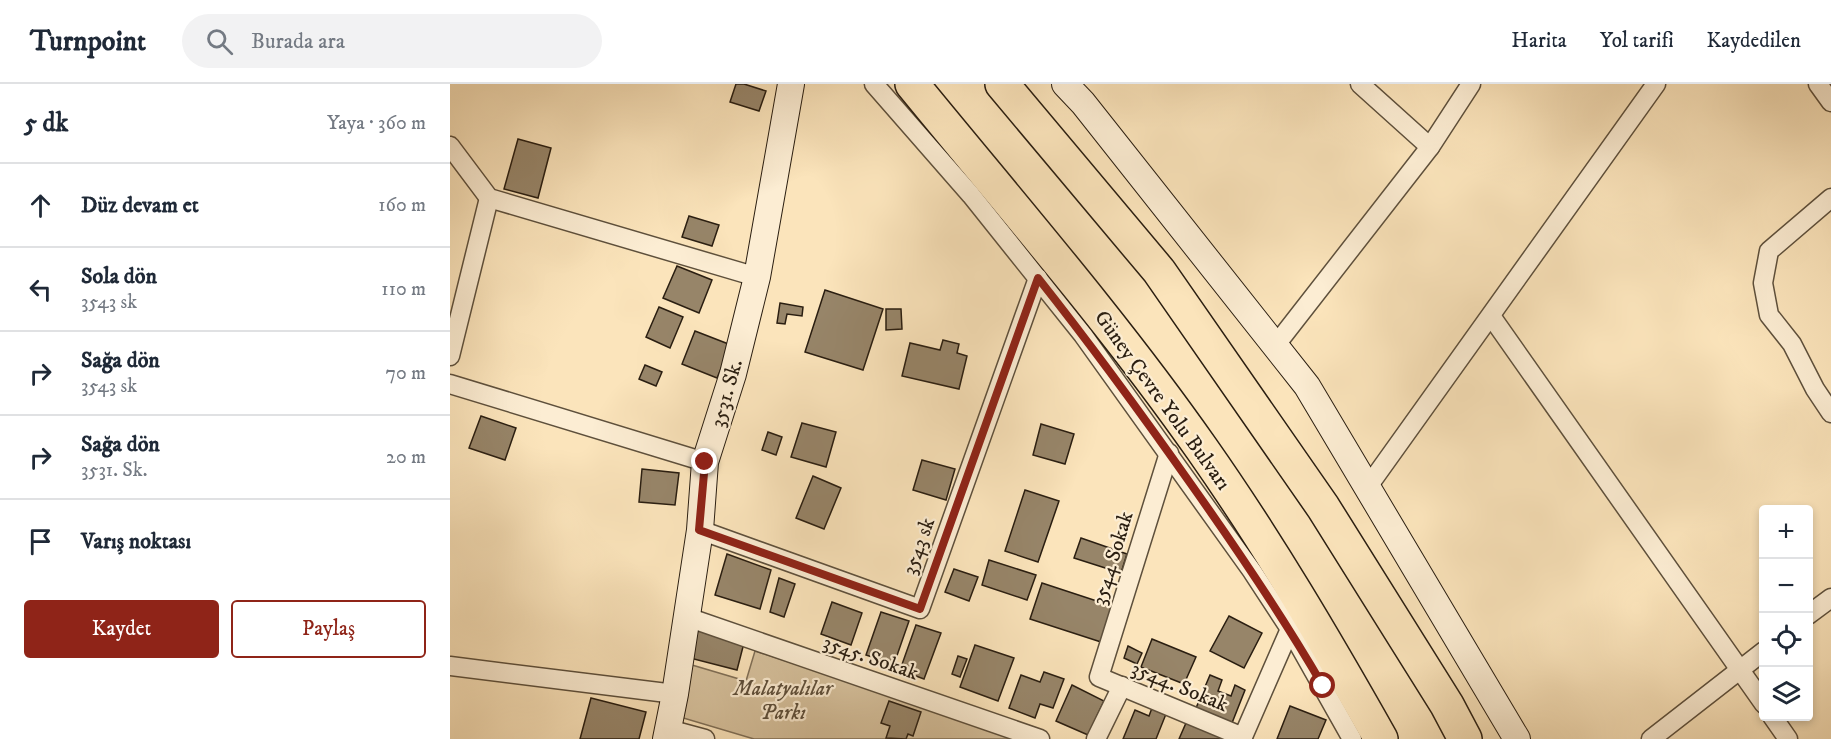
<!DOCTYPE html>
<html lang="tr">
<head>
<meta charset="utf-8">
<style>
  :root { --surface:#fff; --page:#f2f2f3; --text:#1f2937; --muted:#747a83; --line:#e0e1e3; --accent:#8f2418 }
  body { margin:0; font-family:"IM FELL DW Pica",serif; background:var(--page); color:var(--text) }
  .controls { position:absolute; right:18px; bottom:18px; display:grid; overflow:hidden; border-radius:6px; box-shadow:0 3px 9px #0003 }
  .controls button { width:54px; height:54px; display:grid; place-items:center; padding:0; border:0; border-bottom:2px solid var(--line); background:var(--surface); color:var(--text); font:30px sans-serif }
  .stop { position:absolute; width:18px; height:18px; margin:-14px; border:4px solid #8f2418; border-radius:50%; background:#fff }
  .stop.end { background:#8f2418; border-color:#fff; box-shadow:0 2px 6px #0008 }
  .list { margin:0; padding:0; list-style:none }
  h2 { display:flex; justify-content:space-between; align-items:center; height:78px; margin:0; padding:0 24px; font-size:26px }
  h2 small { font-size:20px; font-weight:400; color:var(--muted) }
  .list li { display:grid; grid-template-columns:39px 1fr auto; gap:18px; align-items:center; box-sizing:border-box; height:84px; padding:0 24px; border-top:2px solid var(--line) }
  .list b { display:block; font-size:22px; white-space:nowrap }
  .list p { margin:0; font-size:20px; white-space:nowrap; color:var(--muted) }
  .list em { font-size:20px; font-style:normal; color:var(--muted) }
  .actions { display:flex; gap:12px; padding:18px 24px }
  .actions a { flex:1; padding:14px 0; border:2px solid var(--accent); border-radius:6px; text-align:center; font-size:21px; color:var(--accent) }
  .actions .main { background:var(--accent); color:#fff }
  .icon { flex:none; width:33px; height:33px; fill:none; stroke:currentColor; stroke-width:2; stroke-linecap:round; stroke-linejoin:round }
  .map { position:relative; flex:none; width:1381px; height:655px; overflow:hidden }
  header { display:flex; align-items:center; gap:36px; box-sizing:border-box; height:84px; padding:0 30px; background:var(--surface); border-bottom:2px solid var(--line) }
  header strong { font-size:28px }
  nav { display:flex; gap:33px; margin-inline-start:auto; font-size:21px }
  .search { width:420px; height:54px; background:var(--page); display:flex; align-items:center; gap:15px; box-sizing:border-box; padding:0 21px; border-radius:33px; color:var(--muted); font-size:22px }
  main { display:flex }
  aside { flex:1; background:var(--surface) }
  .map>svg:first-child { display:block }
  .green { fill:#d7c29e; stroke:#807058; stroke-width:1.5 }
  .building { fill:#978569; stroke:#2a1e11; stroke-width:1.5 }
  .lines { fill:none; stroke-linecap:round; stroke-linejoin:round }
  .street-casing { stroke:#5e503c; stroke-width:21 }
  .secondary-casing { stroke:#2a1e11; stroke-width:28 }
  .highway-casing { stroke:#2a1e11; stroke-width:36 }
  .street { stroke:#fcedd3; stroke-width:18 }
  .secondary { stroke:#fcedd3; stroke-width:26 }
  .highway { stroke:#fbe4bb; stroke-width:33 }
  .route { stroke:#8f2418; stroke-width:8 }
  .labels { text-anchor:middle; stroke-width:4.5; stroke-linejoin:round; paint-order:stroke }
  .street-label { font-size:21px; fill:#2a1e11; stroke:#fcedd3 }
  .park-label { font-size:21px; font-style:italic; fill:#5e4f3b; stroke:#fcedd3 }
</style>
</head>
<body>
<header>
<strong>Turnpoint</strong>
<div class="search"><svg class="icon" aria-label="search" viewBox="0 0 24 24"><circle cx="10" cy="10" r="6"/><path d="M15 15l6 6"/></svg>Burada ara</div>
<nav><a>Harita</a><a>Yol tarifi</a><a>Kaydedilen</a></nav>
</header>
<main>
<aside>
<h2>5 dk<small>Yaya · 360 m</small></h2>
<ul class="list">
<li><svg class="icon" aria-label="ahead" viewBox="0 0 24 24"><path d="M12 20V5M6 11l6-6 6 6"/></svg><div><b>Düz devam et</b></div><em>160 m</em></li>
<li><svg class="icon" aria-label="left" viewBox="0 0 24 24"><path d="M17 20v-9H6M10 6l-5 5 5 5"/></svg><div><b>Sola dön</b><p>3543 sk</p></div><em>110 m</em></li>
<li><svg class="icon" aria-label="right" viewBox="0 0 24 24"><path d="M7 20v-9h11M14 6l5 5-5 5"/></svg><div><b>Sağa dön</b><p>3543 sk</p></div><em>70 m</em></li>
<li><svg class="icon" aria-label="right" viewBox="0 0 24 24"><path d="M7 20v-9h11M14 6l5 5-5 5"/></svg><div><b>Sağa dön</b><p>3531. Sk.</p></div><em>20 m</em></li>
<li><svg class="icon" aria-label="arrive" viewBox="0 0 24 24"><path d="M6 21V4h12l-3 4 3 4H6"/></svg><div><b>Varış noktası</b></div></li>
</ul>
<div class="actions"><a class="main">Kaydet</a><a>Paylaş</a></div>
</aside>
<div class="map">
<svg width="1381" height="655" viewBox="0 0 1381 655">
  <rect width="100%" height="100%" fill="#fbe4bb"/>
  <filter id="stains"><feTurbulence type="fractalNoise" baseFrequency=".00333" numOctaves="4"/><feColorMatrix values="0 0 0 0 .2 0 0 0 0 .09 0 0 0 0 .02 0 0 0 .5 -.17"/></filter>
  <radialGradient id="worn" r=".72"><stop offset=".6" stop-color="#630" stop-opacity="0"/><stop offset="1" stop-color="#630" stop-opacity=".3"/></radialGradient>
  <!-- green -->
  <path class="green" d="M305,567L577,655H304L230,633L242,581L296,597Z"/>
  <!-- building -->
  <g class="building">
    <path d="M286,0H294L316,7L309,27L280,18Z"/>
    <path d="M68,55L101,64L88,114L54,105Z"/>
    <path d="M239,132L269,141L262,162L232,153Z"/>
    <path d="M227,182L262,196L249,229L213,214Z"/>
    <path d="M375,206L433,225L413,286L355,268Z"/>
    <path d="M330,219L353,223L352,232L337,230L335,240L327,239Z"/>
    <path d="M209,223L233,233L220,264L196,253Z"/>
    <path d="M436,225H451L452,245L436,246Z"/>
    <path d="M245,247L281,261L267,294L232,280Z"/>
    <path d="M493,256L509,260L507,269L517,272L509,305L452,292L460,259L490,266Z"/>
    <path d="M195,281L212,288L206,302L189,295Z"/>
    <path d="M31,332L66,344L55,376L19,364Z"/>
    <path d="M352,339L386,348L376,383L341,373Z"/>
    <path d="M591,340L624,350L615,380L583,371Z"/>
    <path d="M318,348L332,353L326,371L312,366Z"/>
    <path d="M472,376L505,385L496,416L463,406Z"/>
    <path d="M192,385L229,389L225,421L189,418Z"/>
    <path d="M363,392L391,404L374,445L346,434Z"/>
    <path d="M575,406L609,417L588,478L555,467Z"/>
    <path d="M631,454L677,470L671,489L624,474Z"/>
    <path d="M277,470L321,486L310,525L265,511Z"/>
    <path d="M539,476L586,491L577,516L532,501Z"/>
    <path d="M504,485L528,493L519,517L495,508Z"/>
    <path d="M329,494L345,500L334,533L320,528Z"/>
    <path d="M592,499L662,522L651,558L580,535Z"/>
    <path d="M382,518L412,529L401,561L371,550Z"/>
    <path d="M431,528L459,537L444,580L416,571Z"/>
    <path d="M779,532L812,549L794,584L760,567Z"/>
    <path d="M466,541L491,549L474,595L450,586Z"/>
    <path d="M248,542L295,555L287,586L240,574Z"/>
    <path d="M702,555L746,573L734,600L691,583Z"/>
    <path d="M525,561L564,574L548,617L510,603Z"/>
    <path d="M678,562L692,569L687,580L674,574Z"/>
    <path d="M508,572L517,575L510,593L502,590Z"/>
    <path d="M594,588L614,595L603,624L590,620L585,634L559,624L571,591L590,598Z"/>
    <path d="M760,591L772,596L768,607L781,612L785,601L795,606L782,639L746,624Z"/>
    <path d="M622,601L654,617L638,651L606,637Z"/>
    <path d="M141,614L196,628L189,655H130Z"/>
    <path d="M439,617L471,628L463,652L458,650L456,655L436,654L440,642L431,639Z"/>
    <path d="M840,622L876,636L868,655H827Z"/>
    <path d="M702,624L716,630L706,655H673L685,626L699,632Z"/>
    <path d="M736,639L774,654V655H729Z"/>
  </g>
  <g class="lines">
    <defs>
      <g id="street">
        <path d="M424,0L521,111L633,251L802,487L840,545L902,655"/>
        <path d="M910,0L980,63"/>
        <path d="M1368,0L1381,18"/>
        <path d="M0,62L39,114L307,193"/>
        <path d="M1381,114L1319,167L1313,199L1319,231L1342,260L1365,305L1381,329"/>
        <path d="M1041,232L1314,620"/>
        <path d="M825,262L980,63L1021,0"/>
        <path d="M0,272L39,114"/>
        <path d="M0,300L255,378"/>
        <path d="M719,369L649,593L793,653"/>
        <path d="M917,404L1206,0"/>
        <path d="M250,446L470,525L588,194"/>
        <path d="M1358,531L1381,514"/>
        <path d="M237,533L590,655"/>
        <path d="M0,582L225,610"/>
        <path d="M1322,632L1338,655"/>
        <path d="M218,645L255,655"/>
        <path d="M646,655L672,602"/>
        <path d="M792,655L840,545"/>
        <path d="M1201,655L1314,567"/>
      </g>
      <g id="secondary">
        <path d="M615,0L633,19L857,302L1067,655"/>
        <path d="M216,655L225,610L250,446L255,378L283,290L307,193L341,0"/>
      </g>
      <g id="highway">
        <path d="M462,0C560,120 663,238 752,365C818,459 875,556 931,655"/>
        <path d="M552,0L709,187L873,423L997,621L1015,655"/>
      </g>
    </defs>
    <!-- street casing -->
    <use href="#street" class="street-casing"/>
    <!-- secondary casing -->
    <use href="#secondary" class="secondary-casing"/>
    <!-- highway casing -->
    <use href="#highway" class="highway-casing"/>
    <!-- street -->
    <use href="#street" class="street"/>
    <!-- secondary -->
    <use href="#secondary" class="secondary"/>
    <!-- highway -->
    <use href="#highway" class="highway"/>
  </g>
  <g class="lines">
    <!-- route -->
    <path class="route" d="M255,378L249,446L470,525L588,194C642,262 693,332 743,403C789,468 833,533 873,602"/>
  </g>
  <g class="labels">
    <!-- street labels -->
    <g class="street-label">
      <text transform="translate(276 309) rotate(-74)" y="7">3531. Sk.</text>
      <text transform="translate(713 316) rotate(54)" y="7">Güney Çevre Yolu Bulvarı</text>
      <text transform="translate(468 462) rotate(-70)" y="7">3543 sk</text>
      <text transform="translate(662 474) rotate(-73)" y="7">3544 Sokak</text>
      <text transform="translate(421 573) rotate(19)" y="7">3545. Sokak</text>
      <text transform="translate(730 602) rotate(22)" y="7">3544. Sokak</text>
    </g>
    <!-- park labels -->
    <g class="park-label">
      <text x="333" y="611">Malatyalılar<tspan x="333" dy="24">Parkı</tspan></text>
    </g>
  </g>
  <rect width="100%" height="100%" filter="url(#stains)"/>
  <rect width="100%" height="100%" fill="url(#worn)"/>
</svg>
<div class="controls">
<button>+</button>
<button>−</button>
<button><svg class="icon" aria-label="locate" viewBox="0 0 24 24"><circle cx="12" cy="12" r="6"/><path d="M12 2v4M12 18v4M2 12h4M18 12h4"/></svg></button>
<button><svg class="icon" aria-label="layers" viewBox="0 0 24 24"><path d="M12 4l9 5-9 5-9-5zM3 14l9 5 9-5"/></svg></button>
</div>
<div class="stop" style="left:873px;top:602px"></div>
<div class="stop end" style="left:255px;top:378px"></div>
</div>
</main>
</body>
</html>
